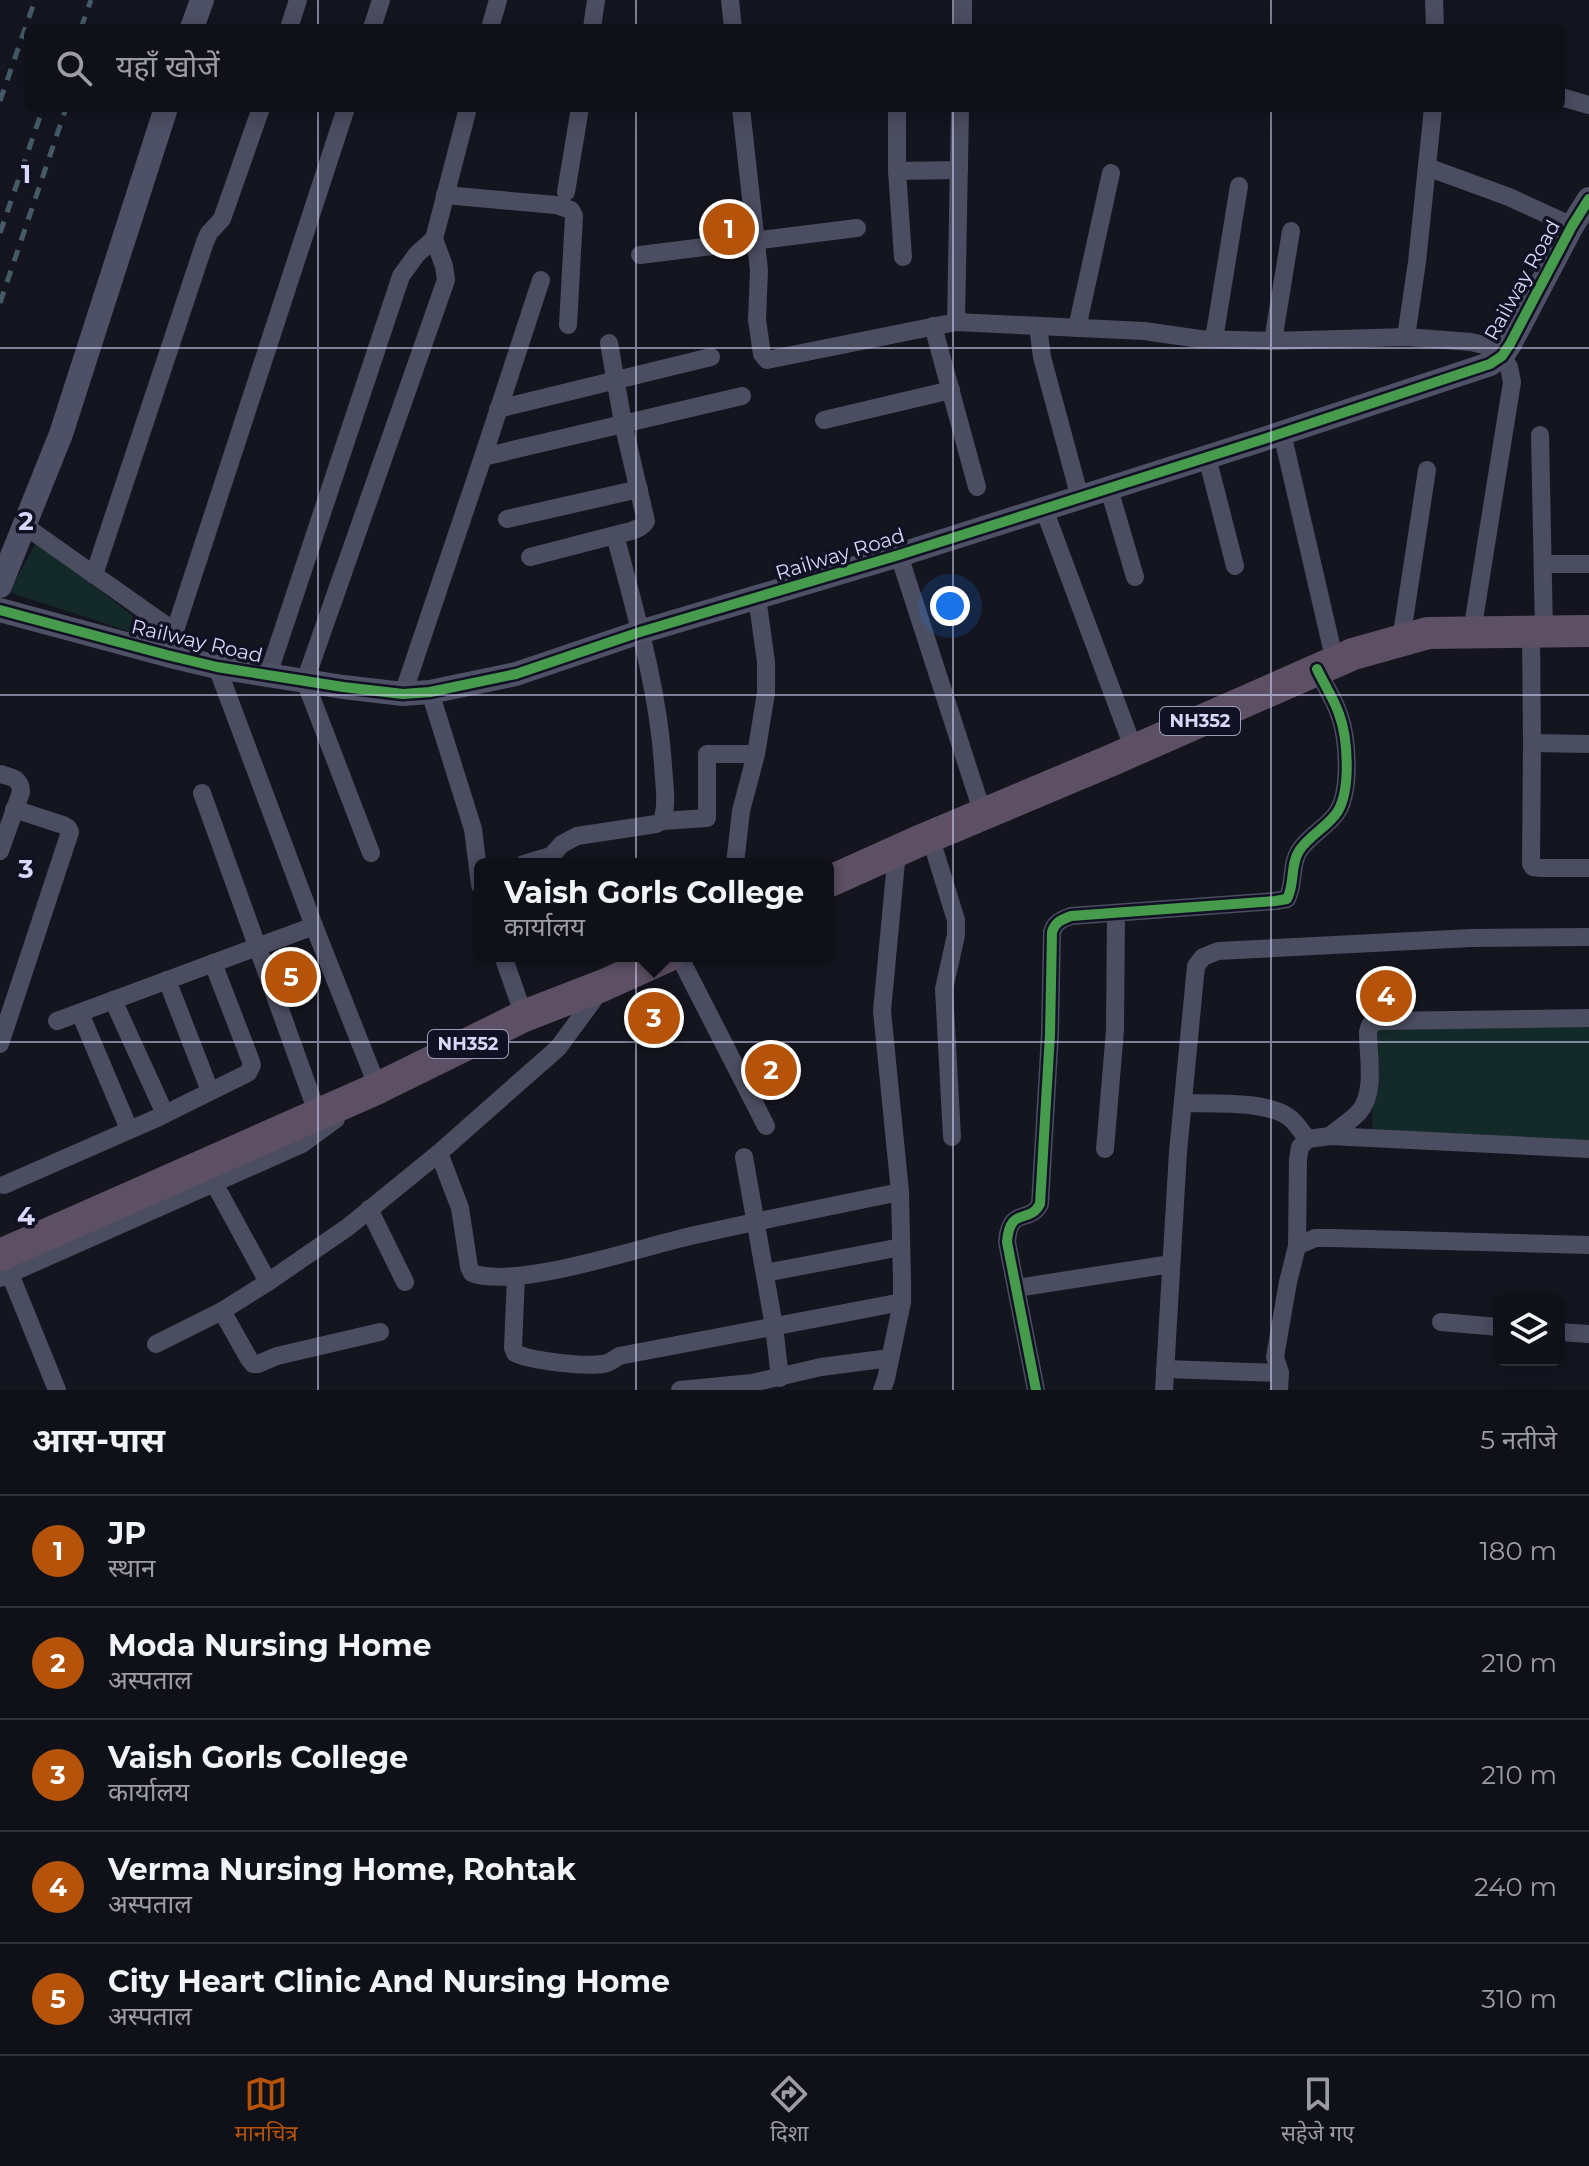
<!DOCTYPE html>
<html lang="hi">
<head>
<meta charset="utf-8">
<style>
  :root { --surface:#101018; --page:#191921; --text:#f1f3f6; --muted:#9c9da2; --line:#303037; --accent:#b45309 }
  body { margin:0; font-family:Montserrat,"Noto Sans Devanagari",sans-serif; background:var(--page); color:var(--text) }
  .controls { position:absolute; right:24px; bottom:24px; display:grid; overflow:hidden; border-radius:12px; box-shadow:0 4px 20px #0003 }
  .controls button { width:72px; height:72px; display:grid; place-items:center; padding:0; border:0; border-bottom:2px solid var(--line); background:var(--surface); color:var(--text); font:40px sans-serif }
  .you { position:absolute; left:950px; top:606px; width:28px; height:28px; margin:-20px; border:6px solid #fff; border-radius:50%; background:#1a73e8; box-shadow:0 0 0 12px #1a73e833 }
  .badge { display:grid; place-items:center; width:52px; height:52px; border-radius:50%; background:var(--accent); color:#fff; font-size:26px; font-weight:700 }
  .pin { position:absolute; translate:-50% -50%; border:4px solid #fff; box-shadow:0 2px 8px #0006 }
  .popup { position:absolute; left:474px; top:858px; width:360px; height:104px; box-sizing:border-box; display:grid; place-content:center; border-radius:12px; background:var(--surface); filter:drop-shadow(0 2px 6px #0005); font-size:26px; white-space:nowrap; color:var(--muted) }
  .popup b { font-size:30px; color:var(--text) }
  .popup::after { content:''; position:absolute; left:50%; top:100%; margin-left:-16px; border:16px solid transparent; border-top-color:var(--surface) }
  .list { margin:0; padding:0; list-style:none }
  h2 { display:flex; justify-content:space-between; align-items:center; height:104px; margin:0; padding:0 32px; font-size:34px }
  h2 small { font-size:26px; font-weight:400; color:var(--muted) }
  .list li { display:grid; grid-template-columns:52px 1fr auto; gap:24px; align-items:center; box-sizing:border-box; height:112px; padding:0 32px; border-top:2px solid var(--line) }
  .list b { display:block; font-size:30px; white-space:nowrap }
  .list p { margin:0; font-size:26px; white-space:nowrap; color:var(--muted) }
  .list em { font-size:26px; font-style:normal; color:var(--muted) }
  .icon { flex:none; width:44px; height:44px; fill:none; stroke:currentColor; stroke-width:2; stroke-linecap:round; stroke-linejoin:round }
  .map { position:relative; flex:none; width:1589px; height:1390px; overflow:hidden }
  .search { position:absolute; background:var(--surface); box-shadow:0 4px 20px #0003; left:24px; right:24px; top:24px; height:88px; display:flex; align-items:center; gap:20px; box-sizing:border-box; padding:0 28px; border-radius:12px; color:var(--muted); font-size:30px }
  .sheet { height:664px; background:var(--surface) }
  nav { display:flex; justify-content:space-around; align-items:center; box-sizing:border-box; height:112px; border-top:2px solid var(--line); background:var(--surface); font-size:22px; color:var(--muted) }
  nav a { display:grid; justify-items:center; gap:4px }
  nav .on { color:var(--accent) }
  .map>svg:first-child { display:block }
  .green { fill:#142a28 }
  .lines { fill:none; stroke-linecap:round; stroke-linejoin:round }
  .street { stroke:#4b4d60; stroke-width:18 }
  .secondary { stroke:#4e5066; stroke-width:24 }
  .highway { stroke:#5d5064; stroke-width:32 }
  .rail { stroke:#445b66; stroke-width:5; stroke-dasharray:12 10; stroke-linecap:butt }
  .cycleway-casing { stroke:#111124; stroke-width:15 }
  .cycleway { stroke:#469c4c; stroke-width:10 }
  .grid { fill:none; stroke:#d7d8fb; stroke-width:2; stroke-opacity:0.55 }
  .labels { text-anchor:middle; stroke-width:7; stroke-linejoin:round; paint-order:stroke }
  .shield { fill:#111124; stroke:#9c9cba; stroke-width:2 }
  .shield-label { font-size:18px; font-weight:bold; fill:#d7d8fb }
  .street-label { font-size:20px; fill:#d7d8fb; stroke:#111124 }
  .grid-label { font-size:26px; text-anchor:middle; font-weight:bold; fill:#d7d8fb; stroke:#111124; stroke-width:7; stroke-linejoin:round; paint-order:stroke }
</style>
</head>
<body>
<div class="map">
<svg width="1589" height="1390" viewBox="0 0 1589 1390">
  <rect width="100%" height="100%" fill="#151520"/>
  <!-- green -->
  <g class="green">
    <path d="M37,541L134,617L131,632L9,592Z"/>
    <path d="M1589,1025V1140L1372,1141L1374,1028Z"/>
  </g>
  <g class="lines">
    <!-- street -->
    <g class="street">
      <path d="M730,0L733,28"/>
      <path d="M1434,0L1435,28"/>
      <path d="M289,28L298,0"/>
      <path d="M372,28L381,0"/>
      <path d="M490,28L498,0"/>
      <path d="M592,28L596,0"/>
      <path d="M963,28V0"/>
      <path d="M1561,97L1589,105"/>
      <path d="M741,108L759,270L757,320L762,354L767,360L956,322L1144,331L1200,339L1273,341L1406,337L1471,342L1492,347L1502,356L1509,367L1512,382L1472,632"/>
      <path d="M897,108V171L903,257"/>
      <path d="M1427,167L1509,197L1572,226"/>
      <path d="M897,171L959,170"/>
      <path d="M566,192L580,108"/>
      <path d="M445,195L556,205L571,210L574,216L568,325"/>
      <path d="M640,255L857,228"/>
      <path d="M956,322L960,108"/>
      <path d="M933,326L977,487"/>
      <path d="M1038,326L1042,357L1080,498"/>
      <path d="M1077,328L1111,173"/>
      <path d="M1406,337L1417,262L1433,108"/>
      <path d="M1214,339L1239,186"/>
      <path d="M1273,341L1291,231"/>
      <path d="M498,409L711,357"/>
      <path d="M824,420L951,390"/>
      <path d="M1282,433L1335,662"/>
      <path d="M1540,435L1544,632"/>
      <path d="M483,457L742,396"/>
      <path d="M1207,457L1235,566"/>
      <path d="M1109,489L1135,577"/>
      <path d="M1044,509L1134,750"/>
      <path d="M507,519L639,489"/>
      <path d="M25,526L174,631"/>
      <path d="M899,555L983,814"/>
      <path d="M530,557L615,535"/>
      <path d="M1543,564H1589"/>
      <path d="M94,575L205,242L209,233L222,219L261,108"/>
      <path d="M1531,632L1532,743L1531,864L1533,867L1541,868H1589"/>
      <path d="M1401,640L1427,470"/>
      <path d="M167,655L346,108"/>
      <path d="M217,667L314,926L378,1088"/>
      <path d="M268,675L401,276L417,254L434,239"/>
      <path d="M430,692L473,829L480,885"/>
      <path d="M403,694L483,457L541,280"/>
      <path d="M1532,743L1589,744"/>
      <path d="M0,774C11,777 21,778 21,792L0,851"/>
      <path d="M202,793L318,1115"/>
      <path d="M662,821L707,818V754H756"/>
      <path d="M930,836L956,920V935L944,989L952,1137"/>
      <path d="M371,853L305,681L446,280L444,266L434,239L468,108"/>
      <path d="M524,864L551,856L562,844L577,836L656,824L662,821C668,803 664,784 663,765C658,687 635,611 615,535C625,532 641,531 646,521L623,423L609,343"/>
      <path d="M735,864L741,811L756,754L766,693V662L757,597"/>
      <path d="M503,956L524,1016"/>
      <path d="M679,956L766,1126"/>
      <path d="M167,980L210,1091"/>
      <path d="M113,1000L165,1114"/>
      <path d="M80,1013L129,1129"/>
      <path d="M57,1021L314,926"/>
      <path d="M0,1044L70,832L68,828L63,825L14,809"/>
      <path d="M1183,1103C1211,1104 1270,1100 1291,1119C1297,1124 1302,1133 1308,1139"/>
      <path d="M1330,1136C1339,1128 1351,1121 1359,1112C1376,1093 1368,1056 1368,1032L1370,1025L1378,1021L1589,1018"/>
      <path d="M1105,1149L1115,1030L1116,913"/>
      <path d="M439,1153L460,1208L469,1267L472,1273C517,1290 644,1246 695,1235C763,1220 831,1206 900,1192"/>
      <path d="M744,1157L774,1326L780,1378"/>
      <path d="M214,1183L268,1282"/>
      <path d="M4,1185L157,1118L248,1073L252,1065L250,1059L213,963"/>
      <path d="M369,1209L405,1282"/>
      <path d="M1297,1246L1298,1159L1300,1147L1308,1139L1330,1136L1589,1149"/>
      <path d="M765,1273L901,1247"/>
      <path d="M10,1274L57,1390"/>
      <path d="M516,1276L513,1348L515,1353C531,1361 590,1368 607,1363C611,1362 616,1358 619,1356L902,1302"/>
      <path d="M0,1278L302,1144L336,1119"/>
      <path d="M1016,1288L1171,1264"/>
      <path d="M222,1311L249,1359L253,1364H258L277,1356L380,1332"/>
      <path d="M1441,1322L1499,1327"/>
      <path d="M1559,1332L1589,1334"/>
      <path d="M156,1344L222,1311L268,1282L348,1227L439,1153L558,1048L600,991"/>
      <path d="M1165,1369L1280,1373"/>
      <path d="M680,1390L752,1383L821,1367L890,1358"/>
      <path d="M882,1390L886,1379L902,1302V1281L900,1192L882,1011L897,851"/>
      <path d="M1036,1390L1007,1242C1010,1205 1029,1225 1040,1204L1050,1034L1052,932C1055,922 1061,920 1071,916L1275,901L1287,899C1295,884 1290,865 1299,851C1309,835 1328,827 1338,811C1351,788 1348,738 1339,714C1334,699 1324,684 1317,669"/>
      <path d="M1164,1390L1178,1152L1196,966L1203,957L1218,951L1471,938L1589,937"/>
      <path d="M1279,1390L1280,1373L1275,1357L1288,1282L1297,1246L1315,1238H1332L1589,1245"/>
    </g>
    <!-- secondary -->
    <g class="secondary">
      <path d="M192,28L202,0"/>
      <path d="M0,586L61,434L166,108"/>
      <path d="M0,610L167,655L217,667L343,687L403,694L430,692L516,674L640,632L899,555L1264,439L1490,364L1502,356L1510,344L1572,226L1589,199"/>
    </g>
    <!-- highway -->
    <g class="highway">
      <path d="M828,882L917,842L1112,760L1353,654L1428,633L1589,631"/>
      <path d="M0,1255L378,1088L524,1016L604,985L668,956"/>
    </g>
    <!-- rail -->
    <g class="rail">
      <path d="M81,28L91,0"/>
      <path d="M0,101L35,0"/>
      <path d="M0,233L43,108"/>
      <path d="M0,303L66,108"/>
    </g>
    <defs>
      <g id="cycleway">
        <path d="M0,610L167,655L217,667L343,687L403,694L430,692L516,674L640,632L899,555L1264,439L1490,364L1502,356L1510,344L1572,226L1589,199"/>
        <path d="M1036,1390L1007,1242C1010,1205 1029,1225 1040,1204L1050,1034L1052,932C1055,922 1061,920 1071,916L1275,901L1287,899C1295,884 1290,865 1299,851C1309,835 1328,827 1338,811C1351,788 1348,738 1339,714C1334,699 1324,684 1317,669"/>
      </g>
    </defs>
    <!-- cycleway casing -->
    <use href="#cycleway" class="cycleway-casing"/>
    <!-- cycleway -->
    <use href="#cycleway" class="cycleway"/>
  </g>
  <!-- grid -->
  <path class="grid" d="M318,0V28M636,0V28M953,0V28M1271,0V28M318,108V1390M636,108V1390M953,108V1390M1271,108V1390M0,348H1589M0,695H1589M0,1042H1589"/>
  <g class="labels">
    <!-- shield labels -->
    <g class="shield">
      <rect x="1160" y="707" width="80" height="28" rx="6"/>
      <rect x="428" y="1030" width="80" height="28" rx="6"/>
    </g>
    <g class="shield-label">
      <text x="1200" y="727">NH352</text>
      <text x="468" y="1050">NH352</text>
    </g>
    <!-- street labels -->
    <g class="street-label">
      <text transform="translate(1522 280) rotate(-61)" y="7">Railway Road</text>
      <text transform="translate(840 554) rotate(-17)" y="7">Railway Road</text>
      <text transform="translate(197 641) rotate(13)" y="7">Railway Road</text>
    </g>
  </g>
  <g class="grid-label">
    <text x="26" y="183">1</text>
    <text x="26" y="530">2</text>
    <text x="26" y="878">3</text>
    <text x="26" y="1225">4</text>
  </g>
</svg>
<div class="controls">
<button><svg class="icon" aria-label="layers" viewBox="0 0 24 24"><path d="M12 4l9 5-9 5-9-5zM3 14l9 5 9-5"/></svg></button>
</div>
<div class="you"></div>
<div class="pin badge" style="left:729px;top:229px">1</div>
<div class="pin badge" style="left:771px;top:1070px">2</div>
<div class="pin badge" style="left:654px;top:1018px">3</div>
<div class="popup"><b>Vaish Gorls College</b>कार्यालय</div>
<div class="pin badge" style="left:1386px;top:996px">4</div>
<div class="pin badge" style="left:291px;top:977px">5</div>
<div class="search"><svg class="icon" aria-label="search" viewBox="0 0 24 24"><circle cx="10" cy="10" r="6"/><path d="M15 15l6 6"/></svg>यहाँ खोजें</div>
</div>
<section class="sheet">
<h2>आस-पास<small>5 नतीजे</small></h2>
<ul class="list">
<li><span class="badge">1</span><div><b>JP</b><p>स्थान</p></div><em>180 m</em></li>
<li><span class="badge">2</span><div><b>Moda Nursing Home</b><p>अस्पताल</p></div><em>210 m</em></li>
<li><span class="badge">3</span><div><b>Vaish Gorls College</b><p>कार्यालय</p></div><em>210 m</em></li>
<li><span class="badge">4</span><div><b>Verma Nursing Home, Rohtak</b><p>अस्पताल</p></div><em>240 m</em></li>
<li><span class="badge">5</span><div><b>City Heart Clinic And Nursing Home</b><p>अस्पताल</p></div><em>310 m</em></li>
</ul>
</section>
<nav>
<a class="on"><svg class="icon" aria-label="map" viewBox="0 0 24 24"><path d="M3 6l6-2 6 2 6-2v14l-6 2-6-2-6 2zM9 4v14M15 6v14"/></svg>मानचित्र</a>
<a><svg class="icon" aria-label="directions" viewBox="0 0 24 24"><path d="M12 3l9 9-9 9-9-9zM9 14v-3h6M13 9l2 2-2 2"/></svg>दिशा</a>
<a><svg class="icon" aria-label="saved" viewBox="0 0 24 24"><path d="M7 4h10v16l-5-4-5 4z"/></svg>सहेजे गए</a>
</nav>
</body>
</html>
